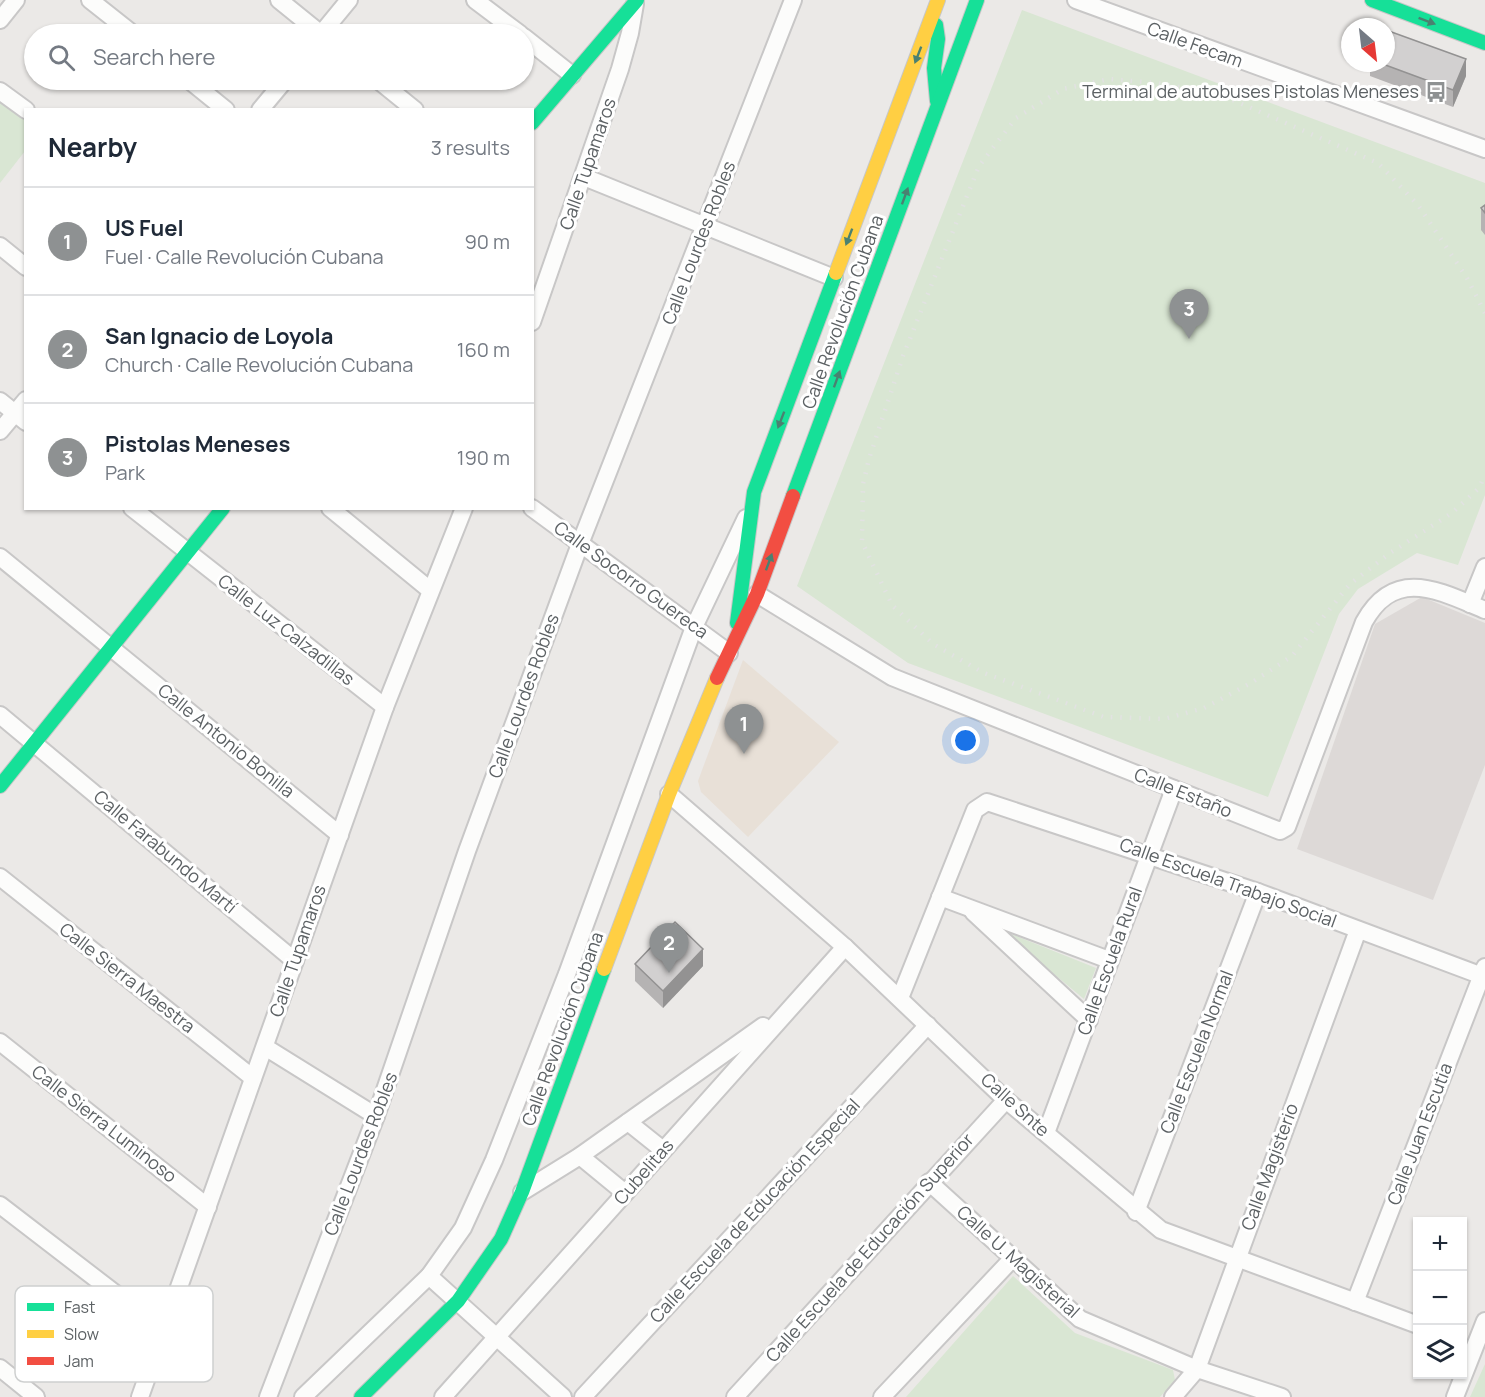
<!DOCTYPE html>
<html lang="en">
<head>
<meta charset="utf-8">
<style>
  :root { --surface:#fff; --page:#f2f2f3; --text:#1f2937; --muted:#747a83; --line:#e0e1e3; --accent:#8e9192 }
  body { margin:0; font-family:Manrope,sans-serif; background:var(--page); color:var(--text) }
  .controls { position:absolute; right:18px; bottom:18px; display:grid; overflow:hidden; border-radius:0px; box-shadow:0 2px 4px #0004 }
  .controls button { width:54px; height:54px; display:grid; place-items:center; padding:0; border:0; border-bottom:2px solid var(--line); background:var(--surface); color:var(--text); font:30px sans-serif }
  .compass { position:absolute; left:1341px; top:18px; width:54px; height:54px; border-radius:50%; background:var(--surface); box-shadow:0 2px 4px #0004; rotate:152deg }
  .you { position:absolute; left:966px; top:741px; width:21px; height:21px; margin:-15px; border:4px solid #fff; border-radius:50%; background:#1a73e8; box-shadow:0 0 0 9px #1a73e833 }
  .badge { display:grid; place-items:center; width:39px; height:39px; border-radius:50%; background:var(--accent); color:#fff; font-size:20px; font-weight:700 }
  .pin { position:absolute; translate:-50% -50px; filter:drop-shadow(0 2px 3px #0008) }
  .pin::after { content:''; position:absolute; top:32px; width:21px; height:18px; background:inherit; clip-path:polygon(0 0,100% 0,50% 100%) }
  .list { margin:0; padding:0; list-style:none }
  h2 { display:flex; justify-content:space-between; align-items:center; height:78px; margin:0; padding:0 24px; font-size:26px }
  h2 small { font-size:20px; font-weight:400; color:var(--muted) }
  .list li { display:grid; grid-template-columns:39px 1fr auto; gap:18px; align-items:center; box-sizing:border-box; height:108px; padding:0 24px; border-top:2px solid var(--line) }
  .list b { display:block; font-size:22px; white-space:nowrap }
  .list p { margin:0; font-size:20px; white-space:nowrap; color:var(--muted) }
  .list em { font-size:20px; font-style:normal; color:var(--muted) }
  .icon { flex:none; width:33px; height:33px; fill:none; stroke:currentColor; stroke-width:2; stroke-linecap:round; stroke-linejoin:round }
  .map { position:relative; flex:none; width:1485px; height:1397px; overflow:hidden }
  .search { position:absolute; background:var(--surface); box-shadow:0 2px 4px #0004; left:24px; top:24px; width:510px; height:66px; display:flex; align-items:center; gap:15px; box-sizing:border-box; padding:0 21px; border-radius:33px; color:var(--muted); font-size:22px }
  .panel { position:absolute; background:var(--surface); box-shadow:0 2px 4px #0004; left:24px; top:108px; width:510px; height:402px; border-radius:0px }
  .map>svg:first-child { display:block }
  .commercial { fill:#e8e0d7 }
  .education { fill:#ddd9d7 }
  .green { fill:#d9e6d3 }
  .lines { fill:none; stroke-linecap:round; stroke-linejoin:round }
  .street-casing { stroke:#c8c7c7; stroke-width:20 }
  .fast-casing { stroke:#c7c7c7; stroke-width:16 }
  .slow-casing { stroke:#c7c7c7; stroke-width:16 }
  .jam-casing { stroke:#c7c7c7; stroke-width:16 }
  .street { stroke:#fcfcfb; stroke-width:16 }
  .fast { stroke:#16e098; stroke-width:14 }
  .slow { stroke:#ffcf43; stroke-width:14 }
  .jam { stroke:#f24e42; stroke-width:14 }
  .rail { stroke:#e2e2e2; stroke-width:4.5; stroke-dasharray:1.5 8; stroke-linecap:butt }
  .wall { fill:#b5b3b3 }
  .shaded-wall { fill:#939292 }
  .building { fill:#d2d0d0; stroke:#939292; stroke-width:1.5 }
  .oneway { fill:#4a8171 }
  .labels { text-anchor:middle; stroke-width:6; stroke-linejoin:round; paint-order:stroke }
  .street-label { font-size:18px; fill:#5c6164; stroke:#fff }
  .poi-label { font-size:18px; fill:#5c6164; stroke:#fff; text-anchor:end }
  .key { fill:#fff; stroke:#ced0d0; stroke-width:1.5 }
  .key-label { font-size:16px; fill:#5c6164 }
</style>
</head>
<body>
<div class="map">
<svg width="1485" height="1397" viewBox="0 0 1485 1397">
  <rect width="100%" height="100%" fill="#ebe9e7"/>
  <!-- commercial -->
  <path class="commercial" d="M743,660L839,742L748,837L701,792L698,781Z"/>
  <!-- education -->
  <path class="education" d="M1422,597L1485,623V765L1433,900L1297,849L1375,624Z"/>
  <!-- green -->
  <g class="green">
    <path d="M1022,10L1485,183V495L1458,565L1417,553L1358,589L1339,614L1268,797L908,663L797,586Z"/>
    <path d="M0,100L26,121L25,151L0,183Z"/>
    <path d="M1001,930L1096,968L1084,999Z"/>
    <path d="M1013,1276L1075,1333L1173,1370L1175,1380L1160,1397H906Z"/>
    <path d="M1485,1364V1397H1470Z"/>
  </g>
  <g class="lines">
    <defs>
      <g id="street">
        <path d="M90,0L133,34"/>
        <path d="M279,0L321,34"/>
        <path d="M475,0L520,34"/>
        <path d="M1076,0L1485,149"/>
        <path d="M0,20L16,0"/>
        <path d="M321,34L349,0"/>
        <path d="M524,37L572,75"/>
        <path d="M189,80L226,110"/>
        <path d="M378,80L415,110"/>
        <path d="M0,91L26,110"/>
        <path d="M260,110L285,80"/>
        <path d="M584,177L834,278"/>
        <path d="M0,246L26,267"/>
        <path d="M532,322L620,69L630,33L635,4"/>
        <path d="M0,401L26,422"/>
        <path d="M0,431L26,400"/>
        <path d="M132,508L385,707"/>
        <path d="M330,508L430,590"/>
        <path d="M532,508L729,653"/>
        <path d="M0,557L340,835"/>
        <path d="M757,594L892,677L1280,831L1287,827L1364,622C1395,566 1439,591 1485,610"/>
        <path d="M1470,604L1485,567"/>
        <path d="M0,715L295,961"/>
        <path d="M669,794L845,947L1006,1100L1161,1230L1418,1325"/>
        <path d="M0,877L253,1078"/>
        <path d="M940,897L1109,960"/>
        <path d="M973,912L1089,1020"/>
        <path d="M900,998L975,810L987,802L1258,892L1485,977"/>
        <path d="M0,1042L208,1207"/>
        <path d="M265,1047L376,1116"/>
        <path d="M628,1122L663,1150"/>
        <path d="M1046,1133L1174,789"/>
        <path d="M580,1156L625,1193"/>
        <path d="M929,1182L1080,1319L1197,1369L1282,1397"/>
        <path d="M522,1192L580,1156L763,1026"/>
        <path d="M0,1205L138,1311L165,1328"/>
        <path d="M1136,1212L1258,892"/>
        <path d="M429,1276L463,1228L494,1160L567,974L694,627L746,518"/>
        <path d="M1355,1302L1485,967"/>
        <path d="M0,1368L36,1397"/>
        <path d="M140,1397L385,707L464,508"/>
        <path d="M268,1397L376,1116L467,851L580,544L793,0"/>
        <path d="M303,1397L429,1276L563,1397"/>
        <path d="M443,1397L845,947"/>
        <path d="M583,1397L928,1025"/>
        <path d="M735,1397L1006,1100"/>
        <path d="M882,1397L1013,1258"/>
        <path d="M1173,1397L1197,1369L1358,930"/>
        <path d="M1455,1397L1485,1321"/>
      </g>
      <g id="fast">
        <path d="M1372,0L1485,43"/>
        <path d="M936,25L938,39L934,68L937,101"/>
        <path d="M532,123L637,0"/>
        <path d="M793,496L977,0"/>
        <path d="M737,623L754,492L836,273"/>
        <path d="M0,786L223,508"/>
        <path d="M361,1397L458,1301L501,1239L522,1192L604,969"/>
      </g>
      <g id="slow">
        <path d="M836,273L938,0"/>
        <path d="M604,969L669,794L717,678"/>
      </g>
      <path id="jam" d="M717,678L757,594L793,496"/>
    </defs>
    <!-- street casing -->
    <use href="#street" class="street-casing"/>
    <!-- fast casing -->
    <use href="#fast" class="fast-casing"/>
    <!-- slow casing -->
    <use href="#slow" class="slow-casing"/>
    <!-- jam casing -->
    <use href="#jam" class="jam-casing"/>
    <!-- street -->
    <use href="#street" class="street"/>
    <!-- fast -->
    <use href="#fast" class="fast"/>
    <!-- slow -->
    <use href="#slow" class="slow"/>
    <!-- jam -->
    <use href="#jam" class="jam"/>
    <!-- rail -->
    <path class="rail" d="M1485,313L1467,278L1418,205L1378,163L1221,95L1156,83L1109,79L1063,89L1016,118L979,166L903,356L869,459L863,484L862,542L892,605L933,644L984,673L1104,717L1164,719L1204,708L1251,683L1292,656L1350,584L1390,553L1452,513L1479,488L1485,475"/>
  </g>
  <!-- wall -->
  <g class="wall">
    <path d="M1370,63H1386L1466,76L1453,107L1370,76Z"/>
    <path d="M1485,205V235L1481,230V208Z"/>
    <path d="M635,964L703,966L663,1008L635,981Z"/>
  </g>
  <!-- shaded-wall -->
  <g class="shaded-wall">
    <path d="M1466,59V76L1453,107V90Z"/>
    <path d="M703,949V966L663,1008V991Z"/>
  </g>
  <!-- building -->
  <g class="building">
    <path d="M1386,30L1466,59L1453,90L1380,63H1386Z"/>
    <path d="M1485,205V213L1481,208Z"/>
    <path d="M675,922L703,949L663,991L635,964Z"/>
  </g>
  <!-- one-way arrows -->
  <defs><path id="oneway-solid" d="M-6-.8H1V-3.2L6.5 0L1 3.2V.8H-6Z" transform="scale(1.5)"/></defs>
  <g class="oneway">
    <use href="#oneway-solid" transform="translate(1427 21) rotate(21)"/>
    <use href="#oneway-solid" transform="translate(918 55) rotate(111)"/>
    <use href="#oneway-solid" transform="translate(905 196) rotate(-70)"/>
    <use href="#oneway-solid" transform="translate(849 237) rotate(111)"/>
    <use href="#oneway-solid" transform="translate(837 379) rotate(-70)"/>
    <use href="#oneway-solid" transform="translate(781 420) rotate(111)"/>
    <use href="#oneway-solid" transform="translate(769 562) rotate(-70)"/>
  </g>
  <!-- icons -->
  <defs>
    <symbol id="bus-bare" viewBox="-9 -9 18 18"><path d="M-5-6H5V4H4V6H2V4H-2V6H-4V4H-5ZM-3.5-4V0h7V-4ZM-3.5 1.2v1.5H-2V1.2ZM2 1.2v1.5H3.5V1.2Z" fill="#8e9192" stroke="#fff" stroke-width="2.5" paint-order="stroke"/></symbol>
  </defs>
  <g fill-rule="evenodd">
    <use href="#bus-bare" x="1421" y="77" width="30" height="30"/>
  </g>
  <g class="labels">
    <!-- street labels -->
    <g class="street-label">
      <text transform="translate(1195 45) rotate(20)" y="6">Calle Fecam</text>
      <text transform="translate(588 164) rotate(-71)" y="6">Calle Tupamaros</text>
      <text transform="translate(699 243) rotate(-69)" y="6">Calle Lourdes Robles</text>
      <text transform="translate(843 312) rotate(-70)" y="6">Calle Revolución Cubana</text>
      <text transform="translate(631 580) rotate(36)" y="6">Calle Socorro Guereca</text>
      <text transform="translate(286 630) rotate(38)" y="6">Calle Luz Calzadillas</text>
      <text transform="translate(524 696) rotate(-70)" y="6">Calle Lourdes Robles</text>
      <text transform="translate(226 741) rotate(39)" y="6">Calle Antonio Bonilla</text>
      <text transform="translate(1183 793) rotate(22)" y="6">Calle Estaño</text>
      <text transform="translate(165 852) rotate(40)" y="6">Calle Farabundo Martí</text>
      <text transform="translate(1228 883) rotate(20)" y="6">Calle Escuela Trabajo Social</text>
      <text transform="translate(298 951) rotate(-71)" y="6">Calle Tupamaros</text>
      <text transform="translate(1110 961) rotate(-70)" y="6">Calle Escuela Rural</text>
      <text transform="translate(127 978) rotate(38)" y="6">Calle Sierra Maestra</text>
      <text transform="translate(563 1029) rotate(-70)" y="6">Calle Revolución Cubana</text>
      <text transform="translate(1197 1052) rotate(-69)" y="6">Calle Escuela Normal</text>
      <text transform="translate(1015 1105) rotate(42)" y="6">Calle Snte</text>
      <text transform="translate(104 1124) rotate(38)" y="6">Calle Sierra Luminoso</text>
      <text transform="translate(1420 1134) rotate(-69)" y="6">Calle Juan Escutia</text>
      <text transform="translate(361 1154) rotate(-69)" y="6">Calle Lourdes Robles</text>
      <text transform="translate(1270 1167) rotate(-70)" y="6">Calle Magisterio</text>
      <text transform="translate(644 1172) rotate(-49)" y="6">Cubelitas</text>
      <text transform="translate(755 1211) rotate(-47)" y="6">Calle Escuela de Educación Especial</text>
      <text transform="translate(870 1248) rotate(-48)" y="6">Calle Escuela de Educación Superior</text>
      <text transform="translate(1018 1262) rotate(42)" y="6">Calle U. Magisterial</text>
    </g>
    <!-- poi labels -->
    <g class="poi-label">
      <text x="1419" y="98">Terminal de autobuses Pistolas Meneses</text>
    </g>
  </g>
  <!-- legend -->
  <rect x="15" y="1286" width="198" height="96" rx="9" class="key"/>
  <rect x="27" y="1303" width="27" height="8" fill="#16e098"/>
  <rect x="27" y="1330" width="27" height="8" fill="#ffcf43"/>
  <rect x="27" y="1357" width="27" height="8" fill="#f24e42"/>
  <g class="key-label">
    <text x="64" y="1313">Fast</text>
    <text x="64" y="1340">Slow</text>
    <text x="64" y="1367">Jam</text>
  </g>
</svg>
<div class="controls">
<button>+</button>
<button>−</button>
<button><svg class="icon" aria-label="layers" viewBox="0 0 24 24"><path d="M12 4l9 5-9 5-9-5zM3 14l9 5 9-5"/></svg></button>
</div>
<svg class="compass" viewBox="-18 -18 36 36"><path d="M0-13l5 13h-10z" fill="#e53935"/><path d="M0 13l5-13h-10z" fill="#747a83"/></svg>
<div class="you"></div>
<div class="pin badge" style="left:744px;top:754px">1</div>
<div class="pin badge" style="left:669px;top:973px">2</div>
<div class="pin badge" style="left:1189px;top:339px">3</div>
<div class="search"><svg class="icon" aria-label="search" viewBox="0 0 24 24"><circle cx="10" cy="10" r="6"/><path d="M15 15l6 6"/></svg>Search here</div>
<section class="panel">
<h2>Nearby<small>3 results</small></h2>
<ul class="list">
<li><span class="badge">1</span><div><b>US Fuel</b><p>Fuel · Calle Revolución Cubana</p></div><em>90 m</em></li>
<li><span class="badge">2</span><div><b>San Ignacio de Loyola</b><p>Church · Calle Revolución Cubana</p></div><em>160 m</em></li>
<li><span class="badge">3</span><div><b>Pistolas Meneses</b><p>Park</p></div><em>190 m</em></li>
</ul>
</section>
</div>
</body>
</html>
